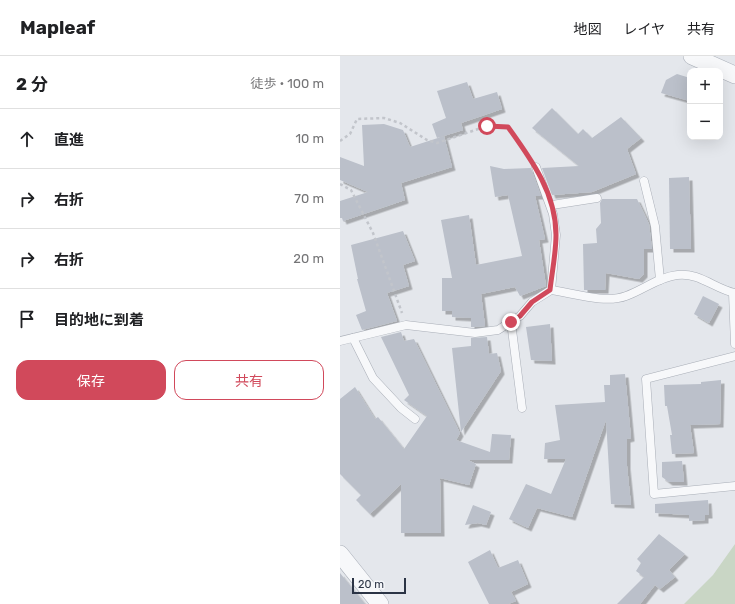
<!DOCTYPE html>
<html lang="ja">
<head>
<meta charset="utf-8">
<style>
  :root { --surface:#fff; --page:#f2f2f2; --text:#202124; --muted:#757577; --line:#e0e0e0; --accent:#d1495b }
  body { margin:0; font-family:Rubik,"Noto Sans JP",sans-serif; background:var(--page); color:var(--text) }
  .controls { position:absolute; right:12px; top:12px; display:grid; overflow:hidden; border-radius:8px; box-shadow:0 4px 16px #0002 }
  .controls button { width:36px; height:36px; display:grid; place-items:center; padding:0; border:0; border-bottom:1px solid var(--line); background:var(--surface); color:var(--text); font:20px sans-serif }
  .scale { position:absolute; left:12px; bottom:10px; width:54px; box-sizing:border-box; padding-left:4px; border:2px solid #2b3445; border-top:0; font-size:11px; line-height:14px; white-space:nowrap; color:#2b3445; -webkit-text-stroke:3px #f4f6f9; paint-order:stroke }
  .stop { position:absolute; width:12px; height:12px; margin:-9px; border:3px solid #d1495b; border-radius:50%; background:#fff }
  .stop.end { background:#d1495b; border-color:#fff; box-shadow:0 1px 4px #0008 }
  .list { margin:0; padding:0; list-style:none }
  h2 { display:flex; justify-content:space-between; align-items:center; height:52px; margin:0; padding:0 16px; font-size:17px }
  h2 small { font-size:13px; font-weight:400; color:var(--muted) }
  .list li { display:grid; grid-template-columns:26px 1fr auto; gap:12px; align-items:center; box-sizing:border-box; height:60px; padding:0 16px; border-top:1px solid var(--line) }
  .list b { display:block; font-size:15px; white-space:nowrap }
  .list em { font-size:13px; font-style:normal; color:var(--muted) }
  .actions { display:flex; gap:8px; padding:12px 16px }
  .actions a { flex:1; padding:9px 0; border:1px solid var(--accent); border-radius:12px; text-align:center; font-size:14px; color:var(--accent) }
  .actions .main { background:var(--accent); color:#fff }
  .icon { flex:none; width:22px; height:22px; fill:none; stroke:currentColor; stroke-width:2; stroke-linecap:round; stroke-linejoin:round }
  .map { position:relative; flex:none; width:395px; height:548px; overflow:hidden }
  header { display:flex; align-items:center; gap:24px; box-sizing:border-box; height:56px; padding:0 20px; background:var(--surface); border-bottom:1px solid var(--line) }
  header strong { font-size:19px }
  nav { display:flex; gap:22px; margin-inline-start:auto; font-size:14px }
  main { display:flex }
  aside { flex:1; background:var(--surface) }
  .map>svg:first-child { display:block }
  .green { fill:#c9d6c5 }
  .building { fill:#bbc0ca; filter:url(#shadow) }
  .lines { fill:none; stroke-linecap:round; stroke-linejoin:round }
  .service-casing { stroke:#a9aeb7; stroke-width:9 }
  .minor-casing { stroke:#a9aeb7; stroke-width:18 }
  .path { stroke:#c2c5cb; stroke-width:2.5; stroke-dasharray:3 3; stroke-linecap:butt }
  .service { stroke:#f7f8fa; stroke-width:8 }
  .minor { stroke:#f7f8fa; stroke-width:17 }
  .route { stroke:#d1495b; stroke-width:5 }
</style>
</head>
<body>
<header>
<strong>Mapleaf</strong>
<nav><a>地図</a><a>レイヤ</a><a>共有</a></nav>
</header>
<main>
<aside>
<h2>2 分<small>徒歩 · 100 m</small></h2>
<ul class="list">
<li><svg class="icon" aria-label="ahead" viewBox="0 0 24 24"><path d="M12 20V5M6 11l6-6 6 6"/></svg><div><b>直進</b></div><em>10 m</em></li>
<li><svg class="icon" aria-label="right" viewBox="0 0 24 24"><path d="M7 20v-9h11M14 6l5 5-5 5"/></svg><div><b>右折</b></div><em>70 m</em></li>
<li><svg class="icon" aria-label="right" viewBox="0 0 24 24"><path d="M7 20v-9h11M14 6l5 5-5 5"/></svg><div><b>右折</b></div><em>20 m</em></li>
<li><svg class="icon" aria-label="arrive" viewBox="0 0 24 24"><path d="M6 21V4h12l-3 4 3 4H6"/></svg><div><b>目的地に到着</b></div></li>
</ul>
<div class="actions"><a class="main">保存</a><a>共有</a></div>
</aside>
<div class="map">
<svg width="395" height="548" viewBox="0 0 395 548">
  <defs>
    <filter id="shadow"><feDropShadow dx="3.5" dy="3.5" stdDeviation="0" flood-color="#0004"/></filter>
  </defs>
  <rect width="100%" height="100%" fill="#e4e7ec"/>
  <!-- green -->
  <path class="green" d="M395,488V548H344L373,519Z"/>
  <!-- building -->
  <g class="building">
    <path d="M337,18L350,22V45L321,37L326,24Z"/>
    <path d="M127,26L133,43L157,36L162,53L121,67L123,74L97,82L92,68L106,62L97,35Z"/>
    <path d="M212,52L238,78L243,73L252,82L281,61L301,82L287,93L296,118L252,136L212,139L202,112L239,110L192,72Z"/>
    <path d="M44,68L63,74L70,91L104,80L112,111L61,127L65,144L3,165L2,162H0V145L28,136L0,124V101L24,110L22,69Z"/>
    <path d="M150,110L164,113L191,112L201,140H195L205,183L199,184L206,230L180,240L175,231L141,238L145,270L135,271H131V262L112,261V255H102V222H112L101,164L129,159L136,209L182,200L168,139L155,141Z"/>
    <path d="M349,121L351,193H330L329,122Z"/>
    <path d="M262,143H297L309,168L312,193H304V218L299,223L266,217L265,234H244L243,188L257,187L256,173L261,167L260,147Z"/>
    <path d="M63,175L75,205L63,209L69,230L47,237L57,265L22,274L16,259L26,255L17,223H18L11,189Z"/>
    <path d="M363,240L379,248L369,267L354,258Z"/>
    <path d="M210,268L212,305L191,304L186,271Z"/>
    <path d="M61,276L64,285L74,283L120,377L116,384L150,396L152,378L171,379L169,404H128L136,408L129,429L100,422L101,477H61V428L30,458L16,444L21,439L0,418V343L15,331L35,363L38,361L64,393L87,360L64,344L69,339L41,281Z"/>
    <path d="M147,281L149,298L157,297L161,315L121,376L112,292L131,290V282Z"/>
    <path d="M285,318L291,382L287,383V410L291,449L271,448L266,364L232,461L197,452L188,472L169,463L186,428L211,438L226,403H204L205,387L220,384L215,349L265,346L264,329H270V319Z"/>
    <path d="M381,324L380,368L350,369L354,397L332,398L330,379H332L327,350H325L324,329L361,328V326Z"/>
    <path d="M342,405L344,426H329L322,421V406Z"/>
    <path d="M368,444L369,459H365V464L349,465V459L315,457V448Z"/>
    <path d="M133,449L151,456L146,469L138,467L125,469Z"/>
    <path d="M319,478L345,498L329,514L335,521L320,533L315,529L300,548H277L304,521L296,515L301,507L297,503Z"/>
    <path d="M150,494L158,512L178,504L188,528L171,536L176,545L168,548H149L128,506Z"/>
    <path d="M0,517L25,548H0Z"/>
  </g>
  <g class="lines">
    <defs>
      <g id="service">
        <path d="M196,111L213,158L216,179L211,234"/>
        <path d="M304,125L315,170L320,224"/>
        <path d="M212,149L257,142"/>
        <path d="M393,237L395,288"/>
        <path d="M171,266L182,352"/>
        <path d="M13,282L33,322L61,352L75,363"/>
        <path d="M0,285L66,269L135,277L158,274L180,260L192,246L211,234C233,237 265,248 286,240C303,234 319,221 337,219C359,216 375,233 395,237"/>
        <path d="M395,300L306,323L314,438L395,430"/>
      </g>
      <g id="minor">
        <path d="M352,0L395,19"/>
        <path d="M0,498L40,548"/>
      </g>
    </defs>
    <!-- service casing -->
    <use href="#service" class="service-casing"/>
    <!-- minor casing -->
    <use href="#minor" class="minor-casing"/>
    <!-- path -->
    <g class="path">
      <path d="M0,85L10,78L17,63L44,62L60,67L87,84L97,87L147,70L168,71L189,101"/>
      <path d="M0,128L11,134L33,177L62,257"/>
    </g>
    <!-- service -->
    <use href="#service" class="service"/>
    <!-- minor -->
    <use href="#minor" class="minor"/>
  </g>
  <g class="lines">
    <!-- route -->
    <path class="route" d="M147,70L168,71C191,103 216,137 216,179C216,197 212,216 210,234L192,246L180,260L171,266"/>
  </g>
</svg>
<div class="controls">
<button>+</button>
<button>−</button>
</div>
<div class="scale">20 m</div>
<div class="stop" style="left:147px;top:70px"></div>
<div class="stop end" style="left:171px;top:266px"></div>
</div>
</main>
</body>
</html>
